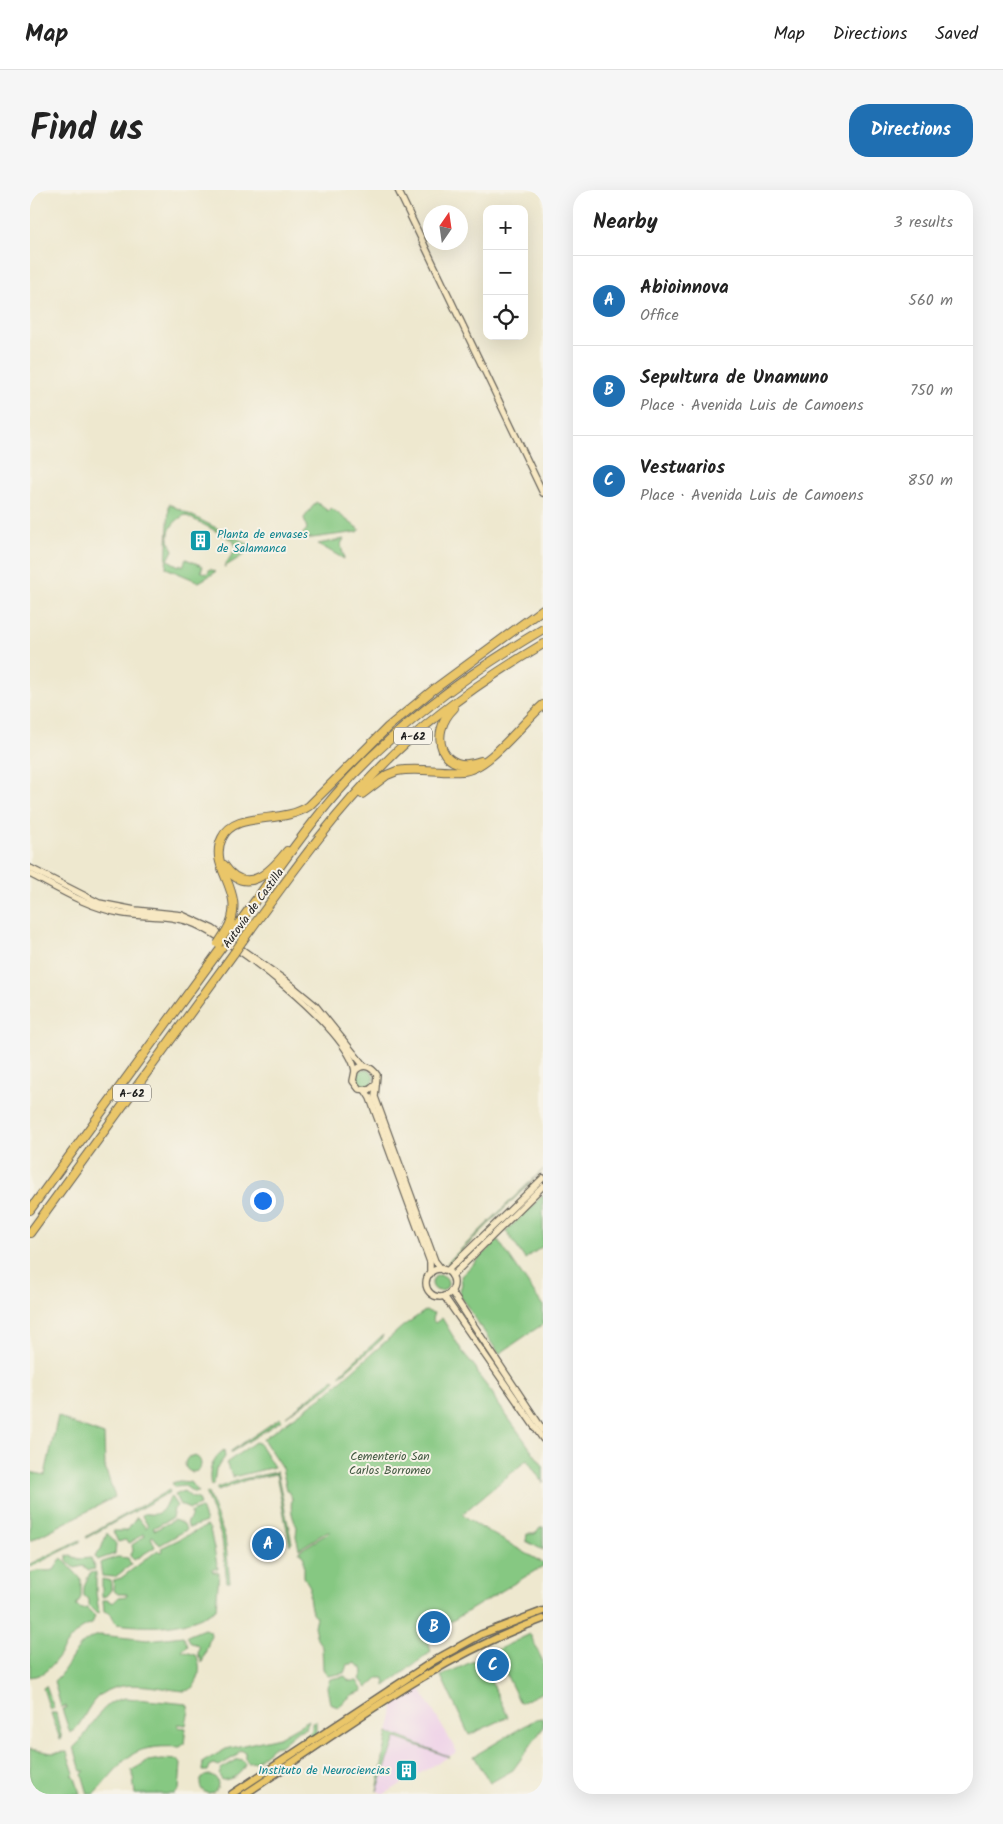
<!DOCTYPE html>
<html lang="en">
<head>
<meta charset="utf-8">
<style>
  :root { --surface:#fff; --page:#f6f6f6; --text:#222; --muted:#767676; --line:#e0e0e0; --accent:#1f6fb2 }
  body { margin:0; font-family:Kalam,sans-serif; background:var(--page); color:var(--text) }
  .controls { position:absolute; right:15px; top:15px; display:grid; overflow:hidden; border-radius:10px; box-shadow:0 5px 20px #0002 }
  .controls button { width:45px; height:45px; display:grid; place-items:center; padding:0; border:0; border-bottom:1px solid var(--line); background:var(--surface); color:var(--text); font:25px sans-serif }
  .compass { position:absolute; left:393px; top:15px; width:45px; height:45px; border-radius:50%; background:var(--surface); box-shadow:0 5px 20px #0002; rotate:13deg }
  .you { position:absolute; left:232px; top:1010px; width:18px; height:18px; margin:-12px; border:4px solid #fff; border-radius:50%; background:#1a73e8; box-shadow:0 0 0 8px #1a73e833 }
  .badge { display:grid; place-items:center; width:32px; height:32px; border-radius:50%; background:var(--accent); color:#fff; font-size:16px; font-weight:700 }
  .pin { position:absolute; translate:-50% -50%; border:2px solid #fff; box-shadow:0 1px 5px #0006 }
  .list { margin:0; padding:0; list-style:none }
  h2 { display:flex; justify-content:space-between; align-items:center; height:65px; margin:0; padding:0 20px; font-size:21px }
  h2 small { font-size:16px; font-weight:400; color:var(--muted) }
  .list li { display:grid; grid-template-columns:32px 1fr auto; gap:15px; align-items:center; box-sizing:border-box; height:90px; padding:0 20px; border-top:1px solid var(--line) }
  .list b { display:block; font-size:19px; white-space:nowrap }
  .list p { margin:0; font-size:16px; white-space:nowrap; color:var(--muted) }
  .list em { font-size:16px; font-style:normal; color:var(--muted) }
  .icon { flex:none; width:28px; height:28px; fill:none; stroke:currentColor; stroke-width:2; stroke-linecap:round; stroke-linejoin:round }
  .map { position:relative; flex:none; width:513px; height:1604px; overflow:hidden; border-radius:20px }
  header { display:flex; align-items:center; gap:30px; box-sizing:border-box; height:70px; padding:0 25px; background:var(--surface); border-bottom:1px solid var(--line) }
  header strong { font-size:24px }
  nav { display:flex; gap:28px; margin-inline-start:auto; font-size:18px }
  .intro { display:flex; align-items:center; justify-content:space-between; box-sizing:border-box; height:120px; padding:0 30px }
  h1 { margin:0; font-size:35px }
  .button { padding:12px 22px; border-radius:20px; background:var(--accent); color:#fff; font-size:18px; font-weight:700 }
  main { display:flex; gap:30px; padding:0 30px }
  aside { flex:1; background:var(--surface); border-radius:20px; box-shadow:0 5px 20px #0002 }
  .map>svg:first-child { display:block }
  .built { fill:#eed0e8 }
  .green { fill:#86c882; stroke:#51724f }
  .lines { fill:none; stroke-linecap:round; stroke-linejoin:round }
  .secondary-casing { stroke:#66635b; stroke-width:8 }
  .primary-casing { stroke:#66635b; stroke-width:9 }
  .motorway-casing { stroke:#66635b; stroke-width:10 }
  .secondary { stroke:#f7e8c3; stroke-width:5.5 }
  .primary { stroke:#eac669; stroke-width:6 }
  .motorway { stroke:#eac669; stroke-width:8 }
  .motorway-bridge-casing { stroke:#66635b; stroke-width:10; stroke-linecap:butt }
  .motorway-bridge { stroke:#eac669; stroke-width:8 }
  .labels { text-anchor:middle; stroke-width:4; stroke-linejoin:round; paint-order:stroke }
  .shield { fill:#f7f3e8; stroke:#5e5c59; stroke-width:1 }
  .shield-label { font-size:11px; font-weight:bold; fill:#1c1c1c }
  .culture-label { font-size:12px; fill:#0d838f; stroke:#f7f3e8; text-anchor:start }
  .street-label { font-size:12px; fill:#1c1c1c; stroke:#f7f3e8 }
  .park-label { font-size:12px; fill:#415840; stroke:#f7f3e8 }
</style>
</head>
<body>
<header>
<strong>Map</strong>
<nav><a>Map</a><a>Directions</a><a>Saved</a></nav>
</header>
<div class="intro"><h1>Find us</h1><a class="button">Directions</a></div>
<main>
<div class="map">
<svg width="513" height="1604" viewBox="0 0 513 1604">
  <rect width="100%" height="100%" fill="#f7f3e8"/>
  <filter id="ink" filterUnits="userSpaceOnUse"><feTurbulence type="fractalNoise" baseFrequency=".02" numOctaves="2"/><feDisplacementMap in="SourceGraphic" scale="10" xChannelSelector="R" yChannelSelector="G"/><feConvolveMatrix kernelMatrix="1 2 1 2 8 2 1 2 1" color-interpolation-filters="sRGB"/></filter>
  <filter id="wash" filterUnits="userSpaceOnUse"><feTurbulence type="fractalNoise" baseFrequency=".0096" numOctaves="4" result="noise"/><feDisplacementMap in="SourceGraphic" scale="20" xChannelSelector="R" yChannelSelector="G"/><feGaussianBlur stdDeviation="1.12" result="paint"/><feColorMatrix in="noise" values="0 0 0 0 0 0 0 0 0 0 0 0 0 0 0 0 0 1.4 0 .05"/><feComposite in="paint" operator="in"/></filter>
  <g filter="url(#wash)">
    <rect width="100%" height="100%" fill="#eee8cf"/>
    <!-- built -->
    <path class="built" d="M389,1497L427,1562L354,1604L347,1601L364,1514Z"/>
    <!-- green -->
    <g class="green">
      <path d="M286,312L298,321L301,318L330,340L328,342L274,349L270,347L277,339L274,328Z"/>
      <path d="M139,314L222,356V357L214,365L194,377L206,358L203,350L155,325C140,333 134,345 143,360L138,370L149,376L150,374L153,376L156,369L173,376L171,381L177,384L180,379L186,382L169,392L136,378Z"/>
      <path d="M314,349L311,354L314,369L288,354Z"/>
      <circle cx="335" cy="888" r="9"/>
      <path d="M513,980L419,1073H417L506,986Z"/>
      <path d="M513,1005V1056L495,1069L476,1041Z"/>
      <path d="M468,1050L513,1116V1134L469,1164L429,1104L432,1094L431,1086Z"/>
      <circle cx="410" cy="1093" r="8"/>
      <path d="M395,1121L404,1123L402,1129L405,1133L412,1128L432,1161L446,1178L449,1186L463,1204L466,1211L513,1276V1293L497,1270L432,1324L447,1335L513,1373V1376L397,1446L401,1462L355,1496L354,1488H348L337,1498L330,1489L333,1483L332,1478L325,1473L317,1475L314,1483L298,1486L293,1479L292,1457L287,1449L284,1436L286,1427L281,1419L279,1407L280,1397L274,1387V1368L269,1361L300,1342L298,1341L269,1359L266,1346L267,1337C262,1327 260,1319 262,1308L257,1300L252,1278L233,1249L296,1204L373,1136Z"/>
      <path d="M353,1145L351,1150L310,1186V1184Z"/>
      <path d="M304,1189L305,1191L300,1196L256,1226Z"/>
      <path d="M28,1226L41,1233L74,1245L75,1278L85,1307L0,1351V1282L15,1285Z"/>
      <path d="M250,1228L252,1230L200,1263L201,1261Z"/>
      <path d="M225,1252L229,1253L244,1277L203,1287L196,1273Z"/>
      <path d="M194,1260L195,1267L186,1279L184,1293L181,1296C178,1282 181,1269 194,1260Z"/>
      <circle cx="163" cy="1274" r="8"/>
      <path d="M247,1282L262,1353L260,1355L246,1284L216,1290L187,1301V1298L212,1289Z"/>
      <path d="M149,1291L160,1292L169,1302H163L155,1296L145,1297L142,1293Z"/>
      <path d="M139,1300L140,1302L56,1348L57,1346Z"/>
      <path d="M154,1301L161,1307L168,1309L170,1315L160,1319L150,1315L145,1305Z"/>
      <path d="M178,1303L195,1347L200,1392H197L192,1349L176,1304Z"/>
      <path d="M141,1307L147,1316L144,1319L142,1328L123,1338L125,1340L144,1330L154,1334L156,1340L130,1355L123,1346L121,1347L125,1357L104,1370L100,1366L103,1361L102,1355L115,1346L114,1343L100,1353L95,1350L88,1352L83,1341H97L107,1327L116,1338L118,1336L112,1326L113,1324C117,1323 121,1325 125,1324C136,1322 134,1312 141,1307Z"/>
      <path d="M171,1318L176,1332L159,1338L157,1333L161,1327V1322Z"/>
      <path d="M177,1336L180,1339L188,1379H182L183,1382H189L186,1419C156,1439 120,1438 86,1434L81,1424L74,1421L73,1410H77L83,1413L89,1407L97,1406V1404H88L83,1400L84,1390L91,1388L128,1360L130,1362L132,1361L131,1358Z"/>
      <path d="M510,1337H513V1360L496,1351L497,1344H505Z"/>
      <path d="M77,1343L86,1354L85,1364L67,1370L65,1365L71,1359Z"/>
      <path d="M50,1350V1352L0,1377V1374Z"/>
      <path d="M37,1365L50,1369L61,1368L65,1379L59,1380L53,1376L45,1378L37,1371Z"/>
      <path d="M87,1367L98,1368L101,1375L85,1387L72,1386L70,1373Z"/>
      <path d="M32,1368L51,1389V1407L46,1416L52,1419L57,1418L65,1426L62,1434C29,1445 31,1484 0,1487V1383C9,1379 15,1382 24,1380Z"/>
      <path d="M66,1382V1403L69,1422L67,1424L59,1416V1410L54,1406C53,1393 56,1393 60,1383Z"/>
      <path d="M72,1389L81,1391V1400L76,1406L72,1407Z"/>
      <path d="M510,1425L429,1461L365,1501L364,1500L440,1453Z"/>
      <path d="M174,1439L180,1441L181,1445L172,1473L168,1464L169,1457L166,1454L161,1453L157,1446Z"/>
      <path d="M500,1444L513,1472V1502L490,1513L465,1461Z"/>
      <path d="M70,1445L118,1450L153,1446L158,1455L152,1461L166,1465C173,1477 169,1500 154,1501C124,1498 84,1485 63,1512C55,1522 50,1538 40,1543L32,1519L37,1518L36,1516L31,1517L24,1491C42,1476 44,1450 70,1445Z"/>
      <path d="M450,1468L478,1527L439,1545L411,1486Z"/>
      <path d="M315,1486L319,1491H327L333,1501L322,1505L308,1517L300,1514L297,1497L300,1489Z"/>
      <path d="M16,1496L24,1518L20,1520L13,1498Z"/>
      <path d="M96,1508L157,1514L159,1520L156,1535L148,1534V1537L156,1538L154,1554L150,1557C96,1554 97,1570 64,1604H58L52,1584L55,1581H51L44,1557C63,1541 68,1511 96,1508Z"/>
      <path d="M21,1523H26L32,1549H30Z"/>
      <path d="M513,1528V1538L483,1580L460,1593L444,1566L506,1529Z"/>
      <path d="M279,1530L276,1538L268,1541L250,1556L243,1557L226,1572L218,1573L215,1568V1562L210,1560L206,1566L189,1576L184,1574L180,1576L178,1581H172L173,1572L196,1559L249,1547Z"/>
      <path d="M286,1530V1544L276,1551V1547L282,1540V1533Z"/>
      <path d="M358,1542L420,1567L366,1548L347,1601Z"/>
      <path d="M0,1559L22,1563L37,1562L44,1583L41,1585L45,1587L50,1604H14L0,1600Z"/>
      <path d="M132,1569L148,1570L151,1574L149,1600L145,1604H105L102,1580L118,1571Z"/>
      <path d="M208,1569L212,1570L215,1574C212,1584 202,1590 192,1590L189,1585L191,1579Z"/>
      <circle cx="179" cy="1594" r="9"/>
    </g>
  </g>
  <g filter="url(#ink)">
    <g class="lines">
      <defs>
        <g id="secondary">
          <path d="M368,0L513,303"/>
          <path d="M0,678L69,713L105,720L152,725L183,739L256,791L285,815L334,876"/>
          <path d="M0,684C29,699 57,717 90,723C114,728 139,724 162,733C201,748 319,839 325,881"/>
          <path d="M345,895L339,900L329,899L323,891L325,881C333,873 341,876 347,885L345,907L405,1071L412,1080"/>
          <path d="M335,900L340,908L400,1072V1084"/>
          <circle cx="410" cy="1093" r="14"/>
          <path d="M417,1081L513,988"/>
          <path d="M422,1086L513,996"/>
          <path d="M421,1101L513,1240"/>
          <path d="M414,1106L513,1249"/>
        </g>
        <g id="primary">
          <path d="M202,1604L405,1470L452,1444L513,1421"/>
          <path d="M215,1604C312,1541 404,1468 513,1429"/>
        </g>
        <g id="motorway">
          <path d="M424,518C397,544 412,586 451,571"/>
          <path d="M332,604L357,585L367,581C389,577 410,583 432,581C458,580 492,533 513,515"/>
          <path d="M194,675C216,708 241,681 257,661"/>
          <path d="M197,740C219,701 177,679 192,648C205,620 252,635 279,616L358,537L403,500L513,419"/>
          <path d="M201,744C236,697 268,648 306,604C364,537 437,484 513,439"/>
          <path d="M213,750C257,690 300,628 353,575C399,527 456,488 513,454"/>
          <path d="M0,1020L192,757"/>
          <path d="M0,1043L204,763"/>
        </g>
      </defs>
      <!-- secondary casing -->
      <use href="#secondary" class="secondary-casing"/>
      <!-- primary casing -->
      <use href="#primary" class="primary-casing"/>
      <!-- motorway casing -->
      <use href="#motorway" class="motorway-casing"/>
      <!-- secondary -->
      <use href="#secondary" class="secondary"/>
      <!-- primary -->
      <use href="#primary" class="primary"/>
      <!-- motorway -->
      <use href="#motorway" class="motorway"/>
      <defs>
        <g id="motorway-bridge">
          <path d="M188,754L197,740"/>
          <path d="M204,763L213,750"/>
        </g>
      </defs>
      <!-- motorway-bridge casing -->
      <use href="#motorway-bridge" class="motorway-bridge-casing"/>
      <!-- motorway-bridge -->
      <use href="#motorway-bridge" class="motorway-bridge"/>
    </g>
  </g>
  <!-- icons -->
  <defs>
    <symbol id="building-square" viewBox="-11 -11 22 22"><rect x="-9" y="-9" width="18" height="18" rx="4" fill="#0f9aa8" stroke="#f7f3e8"/><path d="M-4-6H4V6H1V3H-1V6H-4ZM-2.5-4.3h1.7v1.8h-1.7ZM.8-4.3h1.7v1.8H.8ZM-2.5-1h1.7V.8h-1.7ZM.8-1h1.7V.8H.8Z" fill="#fff"/></symbol>
  </defs>
  <g fill-rule="evenodd">
    <use href="#building-square" x="158" y="338" width="25" height="25"/>
    <use href="#building-square" x="364" y="1568" width="25" height="25"/>
  </g>
  <g class="labels">
    <!-- shield labels -->
    <g class="shield">
      <rect x="364" y="537.5" width="38" height="17" rx="4"/>
      <rect x="83" y="894.5" width="38" height="17" rx="4"/>
    </g>
    <g class="shield-label">
      <text x="383" y="550">A-62</text>
      <text x="102" y="907">A-62</text>
    </g>
    <!-- culture labels -->
    <g class="culture-label">
      <text x="187" y="348">Planta de envases<tspan x="187" dy="14">de Salamanca</tspan></text>
      <text x="360" y="1584" text-anchor="end">Instituto de Neurociencias</text>
    </g>
    <!-- street labels -->
    <g class="street-label">
      <text transform="translate(223 718) rotate(-54)" y="4">Autovía de Castilla</text>
    </g>
    <!-- park labels -->
    <g class="park-label">
      <text x="360" y="1270">Cementerio San<tspan x="360" dy="14">Carlos Borromeo</tspan></text>
    </g>
  </g>
</svg>
<div class="controls">
<button>+</button>
<button>−</button>
<button><svg class="icon" aria-label="locate" viewBox="0 0 24 24"><circle cx="12" cy="12" r="6"/><path d="M12 2v4M12 18v4M2 12h4M18 12h4"/></svg></button>
</div>
<svg class="compass" viewBox="-18 -18 36 36"><path d="M0-13l5 13h-10z" fill="#e53935"/><path d="M0 13l5-13h-10z" fill="#767676"/></svg>
<div class="you"></div>
<div class="pin badge" style="left:238px;top:1354px">A</div>
<div class="pin badge" style="left:404px;top:1437px">B</div>
<div class="pin badge" style="left:463px;top:1475px">C</div>
</div>
<aside>
<h2>Nearby<small>3 results</small></h2>
<ul class="list">
<li><span class="badge">A</span><div><b>Abioinnova</b><p>Office</p></div><em>560 m</em></li>
<li><span class="badge">B</span><div><b>Sepultura de Unamuno</b><p>Place · Avenida Luis de Camoens</p></div><em>750 m</em></li>
<li><span class="badge">C</span><div><b>Vestuarios</b><p>Place · Avenida Luis de Camoens</p></div><em>850 m</em></li>
</ul>
</aside>
</main>
</body>
</html>
